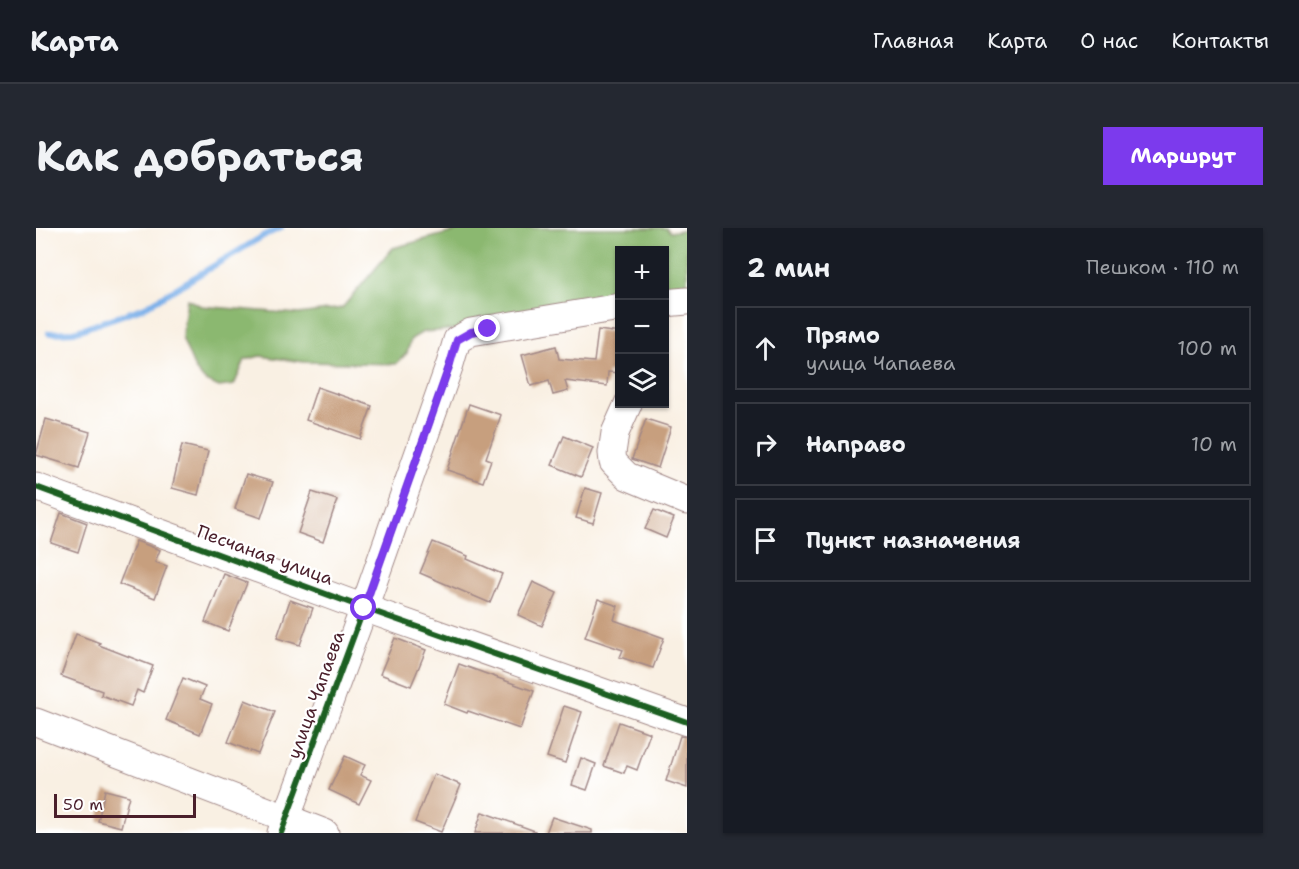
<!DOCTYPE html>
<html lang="ru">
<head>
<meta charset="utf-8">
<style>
  :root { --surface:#171b24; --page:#242831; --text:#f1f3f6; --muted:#9ea1a6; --line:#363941; --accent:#7c3aed }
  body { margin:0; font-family:"Shantell Sans",sans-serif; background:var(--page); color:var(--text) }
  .controls { position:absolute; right:18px; top:18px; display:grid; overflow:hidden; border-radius:0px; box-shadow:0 2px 4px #0004 }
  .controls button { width:54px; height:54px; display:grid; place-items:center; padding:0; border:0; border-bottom:2px solid var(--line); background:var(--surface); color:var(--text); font:30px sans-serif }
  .scale { position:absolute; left:18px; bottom:15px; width:142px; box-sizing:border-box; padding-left:6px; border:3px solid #4a1f2b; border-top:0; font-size:16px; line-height:21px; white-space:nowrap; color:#4a1f2b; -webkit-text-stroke:4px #fff; paint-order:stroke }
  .stop { position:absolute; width:18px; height:18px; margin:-14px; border:4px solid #7c3aed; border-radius:50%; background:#fff }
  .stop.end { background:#7c3aed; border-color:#fff; box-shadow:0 2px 6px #0008 }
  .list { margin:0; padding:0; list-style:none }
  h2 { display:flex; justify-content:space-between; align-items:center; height:78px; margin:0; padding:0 24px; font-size:26px }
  h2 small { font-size:20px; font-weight:400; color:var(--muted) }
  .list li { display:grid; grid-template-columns:39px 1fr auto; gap:18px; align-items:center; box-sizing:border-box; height:84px; margin:0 12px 12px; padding:0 12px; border:2px solid var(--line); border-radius:0px }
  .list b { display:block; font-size:22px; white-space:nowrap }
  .list p { margin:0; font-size:20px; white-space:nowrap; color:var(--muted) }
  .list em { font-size:20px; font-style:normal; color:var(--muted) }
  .icon { flex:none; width:33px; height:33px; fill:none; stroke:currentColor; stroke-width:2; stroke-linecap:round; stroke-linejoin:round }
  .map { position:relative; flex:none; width:651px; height:605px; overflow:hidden; border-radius:0px }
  header { display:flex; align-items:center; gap:36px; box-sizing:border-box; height:84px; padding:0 30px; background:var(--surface); border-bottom:2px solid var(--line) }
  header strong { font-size:28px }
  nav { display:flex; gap:33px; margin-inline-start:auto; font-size:21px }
  .intro { display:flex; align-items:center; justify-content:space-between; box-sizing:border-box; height:144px; padding:0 36px }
  h1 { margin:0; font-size:42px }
  .button { padding:15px 27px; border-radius:0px; background:var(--accent); color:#fff; font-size:21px; font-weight:700 }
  main { display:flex; gap:36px; padding:0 36px }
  aside { flex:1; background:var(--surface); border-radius:0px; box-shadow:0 2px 4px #0004 }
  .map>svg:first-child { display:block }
  .forest { fill:#8bb86f; stroke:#6a6c4d; stroke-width:1.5 }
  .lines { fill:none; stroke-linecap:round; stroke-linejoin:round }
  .stream { stroke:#7bb0e9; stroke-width:6 }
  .building { fill:#c79f7e }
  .minor-casing { stroke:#a28887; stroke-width:29 }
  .minor { stroke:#fff; stroke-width:27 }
  .cycleway-casing { stroke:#fff; stroke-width:10 }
  .cycleway { stroke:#1b5e20; stroke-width:6 }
  .route { stroke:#7c3aed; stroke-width:8 }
  .labels { text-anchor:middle; stroke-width:4.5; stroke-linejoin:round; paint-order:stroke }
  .street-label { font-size:18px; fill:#4a1f2b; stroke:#fff }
</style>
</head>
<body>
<header>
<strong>Карта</strong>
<nav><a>Главная</a><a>Карта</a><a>О нас</a><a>Контакты</a></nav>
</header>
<div class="intro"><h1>Как добраться</h1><a class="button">Маршрут</a></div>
<main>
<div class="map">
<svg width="651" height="605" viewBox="0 0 651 605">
  <rect width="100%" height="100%" fill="#fff"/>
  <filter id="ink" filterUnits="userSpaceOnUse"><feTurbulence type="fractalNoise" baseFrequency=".0167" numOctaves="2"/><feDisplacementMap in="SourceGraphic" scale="12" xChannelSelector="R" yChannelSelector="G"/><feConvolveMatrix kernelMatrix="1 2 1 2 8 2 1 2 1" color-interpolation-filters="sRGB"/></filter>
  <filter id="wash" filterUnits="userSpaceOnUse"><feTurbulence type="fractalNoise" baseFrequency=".008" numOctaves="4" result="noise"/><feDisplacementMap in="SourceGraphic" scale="24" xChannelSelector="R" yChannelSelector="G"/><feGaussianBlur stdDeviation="1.35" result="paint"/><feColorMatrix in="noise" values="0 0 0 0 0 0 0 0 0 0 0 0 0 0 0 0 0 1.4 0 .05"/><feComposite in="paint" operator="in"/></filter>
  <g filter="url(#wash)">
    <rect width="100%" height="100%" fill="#f9f0e3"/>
    <!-- forest -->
    <path class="forest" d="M427,0H630L634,4L651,1V73L629,69L628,22H584L583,64L467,98L387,104L375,111L371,125L360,136L268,134L224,128L209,132L198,157L183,159L168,152L159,141L146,110L151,71L165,78L263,86L306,80L357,20L420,3Z"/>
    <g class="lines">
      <!-- stream -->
      <path class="stream" d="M13,105L38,104L109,79L229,7L245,0"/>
    </g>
    <g id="blocks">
      <!-- building -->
      <g class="building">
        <path d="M562,102L584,105V145L572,144L571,158L529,153L532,163L517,167L513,153L495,158L486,127L520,118L523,131L558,134Z"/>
        <path d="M281,159L336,178L324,211L270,192Z"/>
        <path d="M433,176L465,187L450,230L455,232L447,254L411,242Z"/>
        <path d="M10,191L54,204L43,240L0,227Z"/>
        <path d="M610,191L635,199L622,240L596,231Z"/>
        <path d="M528,208L557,220L545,249L516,237Z"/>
        <path d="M146,217L172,223L162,267L136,260Z"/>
        <path d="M210,246L237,254L225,290L199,281Z"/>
        <path d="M549,260L566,265L557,295L540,290Z"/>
        <path d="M276,264L301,272L287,314L262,305Z"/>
        <path d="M618,282L638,290L630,310L609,301Z"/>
        <path d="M25,285L51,295L42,324L15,315Z"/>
        <path d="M100,313L124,322L119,334L131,338L119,370L83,356Z"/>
        <path d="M397,314L432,328L431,331L466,346L454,375L384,345Z"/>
        <path d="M188,346L211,355L192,403L169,394Z"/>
        <path d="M497,354L521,365L506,398L482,387Z"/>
        <path d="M562,371L582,378L578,392L628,410L617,440L584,429L587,422L549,409Z"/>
        <path d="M254,372L277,380L264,417L241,410Z"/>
        <path d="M40,406L64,415L63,417L117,438L107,465L101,462L95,478L65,467L66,463L25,448Z"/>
        <path d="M359,410L390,422L375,458L344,446Z"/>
        <path d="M423,436L498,463L484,501L432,483L431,485L408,476Z"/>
        <path d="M147,450L169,459L164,471L176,476L164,506L130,492Z"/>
        <path d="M209,472L239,484L222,526L192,514Z"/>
        <path d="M528,478L546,484L529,535L511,529Z"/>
        <path d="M583,494L614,505L601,542L591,538L588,545L568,538Z"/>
        <path d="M644,508L651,509V560L630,553Z"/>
        <path d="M309,528L329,537L324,547L335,552L323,576L293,562Z"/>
        <path d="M545,530L560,536L551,562L536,557Z"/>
        <path d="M398,546L425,557L405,604L379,594Z"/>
        <path d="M69,562L93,568L85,599L62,593Z"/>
        <path d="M446,584L499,603L498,605H439Z"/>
        <path d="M516,589L556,602V605H510Z"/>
      </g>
    </g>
  </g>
  <g filter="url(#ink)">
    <use href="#blocks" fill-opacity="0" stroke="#a28887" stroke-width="1.5"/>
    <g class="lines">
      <defs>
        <g id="minor">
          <path d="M628,75L651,73"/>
          <path d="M592,176L579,205L576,225L577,234L591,248L651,273"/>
          <path d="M0,259L328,380L651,494"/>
          <path d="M0,494L289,605"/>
          <path d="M245,605L328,380L414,136L421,112L435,104L584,79"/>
        </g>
      </defs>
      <!-- minor casing -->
      <use href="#minor" class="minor-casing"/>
      <!-- minor -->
      <use href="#minor" class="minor"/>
      <defs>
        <g id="cycleway">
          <path d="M0,259L328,380L651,494"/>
          <path d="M245,605L328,380L414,136"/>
        </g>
      </defs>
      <!-- cycleway casing -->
      <use href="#cycleway" class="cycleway-casing"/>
      <!-- cycleway -->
      <use href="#cycleway" class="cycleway"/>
    </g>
  </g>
  <g class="lines" filter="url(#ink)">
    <!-- route -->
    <path class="route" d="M328,380L414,136L421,112L435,104L452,101"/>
  </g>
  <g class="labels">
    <!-- street labels -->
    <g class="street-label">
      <text transform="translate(229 327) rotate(20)" y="6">Песчаная улица</text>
      <text transform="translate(280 467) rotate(-70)" y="6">улица Чапаева</text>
    </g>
  </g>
</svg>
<div class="controls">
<button>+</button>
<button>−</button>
<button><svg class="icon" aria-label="layers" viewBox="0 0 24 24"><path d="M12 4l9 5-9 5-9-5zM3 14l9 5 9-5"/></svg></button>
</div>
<div class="scale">50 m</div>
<div class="stop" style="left:328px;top:380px"></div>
<div class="stop end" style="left:452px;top:101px"></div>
</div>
<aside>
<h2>2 мин<small>Пешком · 110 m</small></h2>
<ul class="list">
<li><svg class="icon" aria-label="ahead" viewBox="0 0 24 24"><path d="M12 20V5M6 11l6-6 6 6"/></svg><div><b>Прямо</b><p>улица Чапаева</p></div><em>100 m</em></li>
<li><svg class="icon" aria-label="right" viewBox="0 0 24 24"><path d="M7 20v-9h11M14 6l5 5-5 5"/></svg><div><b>Направо</b></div><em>10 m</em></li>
<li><svg class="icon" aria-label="arrive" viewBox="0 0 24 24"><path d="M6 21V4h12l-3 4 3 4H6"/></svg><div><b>Пункт назначения</b></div></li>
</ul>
</aside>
</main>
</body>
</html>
